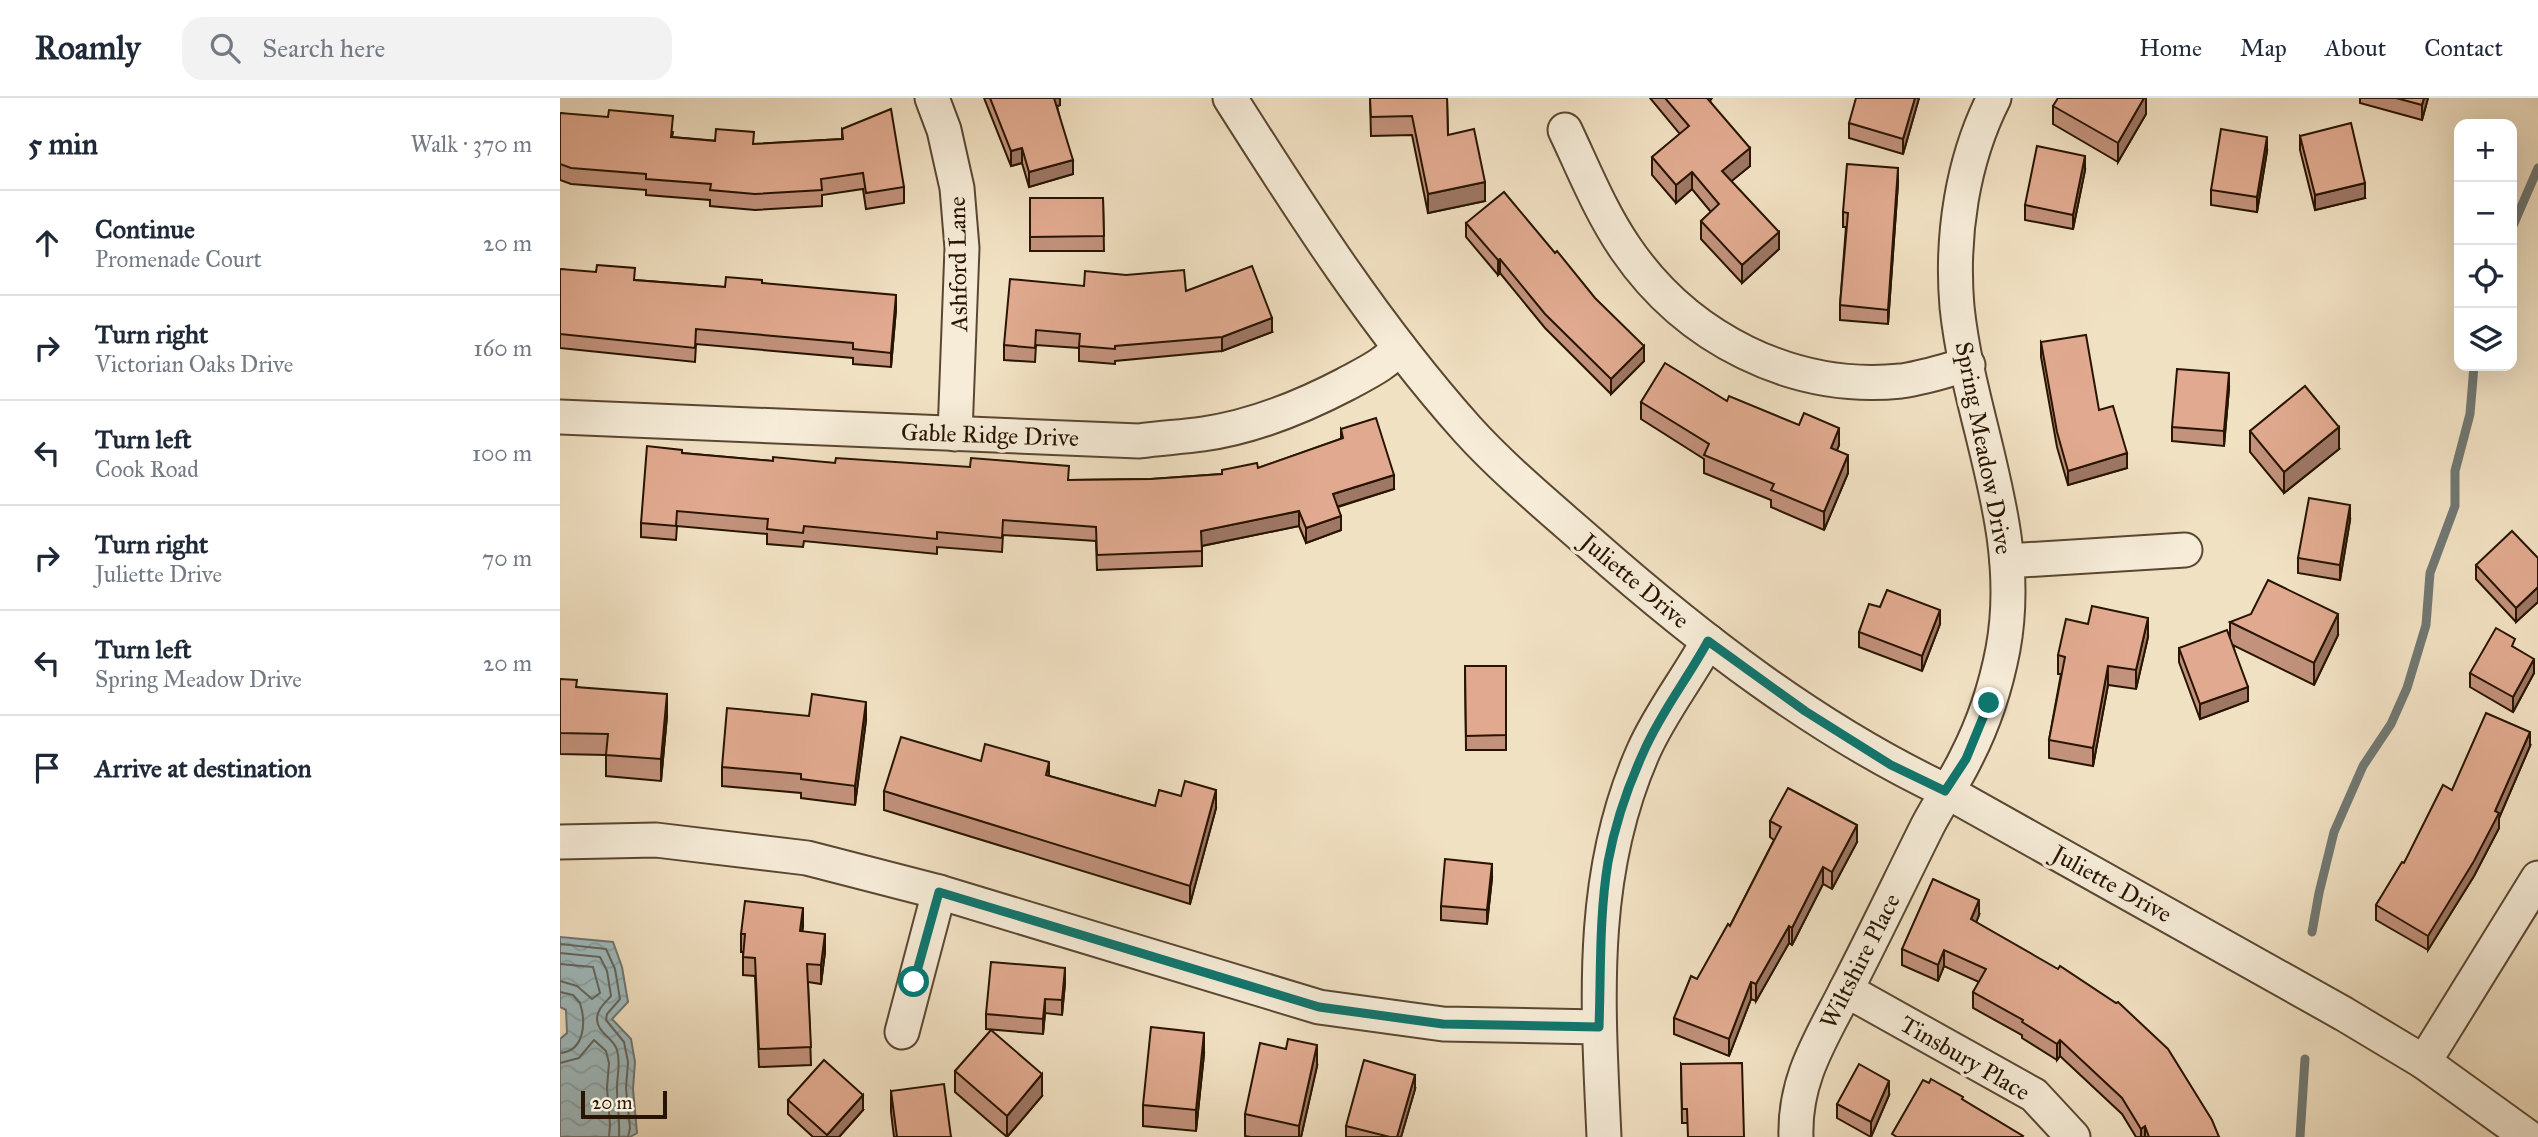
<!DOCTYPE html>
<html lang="en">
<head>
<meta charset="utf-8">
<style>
  :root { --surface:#fff; --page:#f2f2f3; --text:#1f2937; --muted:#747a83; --line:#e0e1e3 }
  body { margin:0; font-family:"IM FELL Great Primer",serif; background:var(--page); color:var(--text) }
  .controls { position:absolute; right:21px; top:21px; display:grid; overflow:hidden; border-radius:14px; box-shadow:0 7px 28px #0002 }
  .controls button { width:63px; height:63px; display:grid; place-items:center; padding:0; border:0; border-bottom:2px solid var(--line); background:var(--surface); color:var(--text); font:35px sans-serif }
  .scale { position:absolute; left:21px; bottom:18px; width:86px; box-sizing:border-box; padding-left:7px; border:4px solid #281400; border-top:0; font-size:19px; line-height:24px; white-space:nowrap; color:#281400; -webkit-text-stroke:5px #f6ecd8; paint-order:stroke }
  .stop { position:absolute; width:21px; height:21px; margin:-16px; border:5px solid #0f766e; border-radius:50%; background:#fff }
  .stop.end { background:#0f766e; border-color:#fff; box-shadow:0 2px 7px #0008 }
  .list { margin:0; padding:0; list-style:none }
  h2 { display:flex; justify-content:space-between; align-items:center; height:91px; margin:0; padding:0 28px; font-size:30px }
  h2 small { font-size:23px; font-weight:400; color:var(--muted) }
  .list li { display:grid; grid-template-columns:46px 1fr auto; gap:21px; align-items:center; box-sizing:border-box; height:105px; padding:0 28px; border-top:2px solid var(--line) }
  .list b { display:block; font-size:26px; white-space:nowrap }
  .list p { margin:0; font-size:23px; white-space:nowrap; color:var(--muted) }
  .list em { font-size:23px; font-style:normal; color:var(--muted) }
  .icon { flex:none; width:38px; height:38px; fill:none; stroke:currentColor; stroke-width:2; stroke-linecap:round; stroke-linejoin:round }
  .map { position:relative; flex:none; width:1978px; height:1039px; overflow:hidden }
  header { display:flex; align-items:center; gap:42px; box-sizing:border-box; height:98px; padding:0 35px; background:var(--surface); border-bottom:2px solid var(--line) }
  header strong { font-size:33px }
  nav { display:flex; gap:38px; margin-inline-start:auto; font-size:24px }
  .search { width:490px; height:63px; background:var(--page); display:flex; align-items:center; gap:18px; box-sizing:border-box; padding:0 24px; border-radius:21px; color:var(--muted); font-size:26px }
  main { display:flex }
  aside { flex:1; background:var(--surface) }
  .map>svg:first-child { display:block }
  .water { fill:url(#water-waves); stroke:#707873; stroke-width:2 }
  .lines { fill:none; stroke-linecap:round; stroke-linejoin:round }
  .shore { stroke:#646860; stroke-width:2 }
  .stream { stroke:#707873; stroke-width:9 }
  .minor-casing { stroke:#5a4731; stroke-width:37 }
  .minor { stroke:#f6ecd8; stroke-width:33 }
  .wall { fill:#c2927c; stroke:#281400; stroke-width:2 }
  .shaded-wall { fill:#9e7765; stroke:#281400; stroke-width:2 }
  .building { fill:#e1aa90; stroke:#281400; stroke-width:2 }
  .route { stroke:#0f766e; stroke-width:9 }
  .labels { text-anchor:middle; stroke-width:7; stroke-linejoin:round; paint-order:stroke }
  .street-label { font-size:24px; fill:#281400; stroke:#f6ecd8 }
</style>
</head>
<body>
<header>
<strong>Roamly</strong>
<div class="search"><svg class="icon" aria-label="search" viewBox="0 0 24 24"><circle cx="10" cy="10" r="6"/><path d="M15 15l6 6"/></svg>Search here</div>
<nav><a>Home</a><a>Map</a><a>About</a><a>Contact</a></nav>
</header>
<main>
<aside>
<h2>5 min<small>Walk · 370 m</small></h2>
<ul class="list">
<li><svg class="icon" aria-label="ahead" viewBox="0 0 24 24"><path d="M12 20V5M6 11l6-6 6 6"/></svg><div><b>Continue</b><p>Promenade Court</p></div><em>20 m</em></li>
<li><svg class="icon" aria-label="right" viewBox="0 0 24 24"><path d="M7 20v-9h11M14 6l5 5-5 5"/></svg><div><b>Turn right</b><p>Victorian Oaks Drive</p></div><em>160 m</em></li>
<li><svg class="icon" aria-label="left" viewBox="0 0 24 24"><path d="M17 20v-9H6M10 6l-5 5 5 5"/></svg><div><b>Turn left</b><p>Cook Road</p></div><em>100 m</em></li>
<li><svg class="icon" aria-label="right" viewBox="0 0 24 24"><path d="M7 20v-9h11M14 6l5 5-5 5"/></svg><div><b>Turn right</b><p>Juliette Drive</p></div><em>70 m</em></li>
<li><svg class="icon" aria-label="left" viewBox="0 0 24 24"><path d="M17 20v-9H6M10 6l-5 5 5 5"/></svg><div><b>Turn left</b><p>Spring Meadow Drive</p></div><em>20 m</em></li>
<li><svg class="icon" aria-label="arrive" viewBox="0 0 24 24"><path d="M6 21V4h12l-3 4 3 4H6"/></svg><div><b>Arrive at destination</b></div></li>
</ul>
</aside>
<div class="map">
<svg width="1978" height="1039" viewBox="0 0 1978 1039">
  <defs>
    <pattern id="water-waves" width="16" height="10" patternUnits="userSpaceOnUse" patternTransform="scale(1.75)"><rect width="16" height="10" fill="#a0bbbf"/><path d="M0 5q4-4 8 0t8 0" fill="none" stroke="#8aa0a2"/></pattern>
  </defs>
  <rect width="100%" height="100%" fill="#f1e1c3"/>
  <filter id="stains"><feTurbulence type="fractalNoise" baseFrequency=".00286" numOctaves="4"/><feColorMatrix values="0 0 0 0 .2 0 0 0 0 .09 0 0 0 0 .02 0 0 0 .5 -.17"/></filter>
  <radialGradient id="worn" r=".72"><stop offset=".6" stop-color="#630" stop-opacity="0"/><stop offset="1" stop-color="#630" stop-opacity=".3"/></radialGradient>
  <!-- water -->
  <path class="water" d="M0,839L53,844L62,869L68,904L52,921L71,941L75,964L73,991L77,1035L70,1039H0V941L7,935L6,912L0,909Z"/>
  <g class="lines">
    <!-- shore -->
    <g class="shore">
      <path d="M0,846L46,851L55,871L60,901L47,916L46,922L64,944L68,964L66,990L70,1030L68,1039"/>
      <path d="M0,855L40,859L47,873L51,898C45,905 37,911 37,921C37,935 54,940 57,952C61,965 57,977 57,990C57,1007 60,1023 59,1039"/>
      <path d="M0,866L33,869L40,895L32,901L17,888L0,883"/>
      <path d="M0,894L13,897L20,905C26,924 25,953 0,955"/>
      <path d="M0,965L19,960L34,942L46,953L49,965L47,990L50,1027L49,1039"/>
    </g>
    <!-- stream -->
    <g class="stream">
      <path d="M1952,130L1978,70"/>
      <path d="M1752,834L1759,795L1774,734L1803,668L1831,626L1847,590L1866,527L1870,475L1895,408V373L1910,316L1914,268"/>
      <path d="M1740,1039L1745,961"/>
    </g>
    <defs>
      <g id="minor">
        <path d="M372,0L384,32L397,90L402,150L395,336"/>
        <path d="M670,0C743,115 816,229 907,331C943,371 990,410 1031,446C1139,541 1255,631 1386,693L1784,916L1864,964L1968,1039"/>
        <path d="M1005,32C1024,72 1041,115 1066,151C1127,240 1232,294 1341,283C1363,280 1386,272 1408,267"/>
        <path d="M0,319L579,343C600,340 622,339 643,336C693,329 742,309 786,286C804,276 827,266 839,249"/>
        <path d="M1447,463L1625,452"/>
        <path d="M0,744L96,742L247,760L379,794L759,909L883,926L1039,929"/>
        <path d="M1286,892L1474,997L1513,1039"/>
        <path d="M342,934L379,794"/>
        <path d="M1864,964L1978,780"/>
        <path d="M1044,1039C1038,906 1028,777 1084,652C1101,614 1128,580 1148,543"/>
        <path d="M1236,1039C1234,980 1262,940 1287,890C1315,836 1341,781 1368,727C1380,704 1395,683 1406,660C1423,627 1436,588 1443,551C1465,432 1409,324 1397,209C1391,139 1402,63 1434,0"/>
      </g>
    </defs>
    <!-- minor casing -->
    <use href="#minor" class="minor-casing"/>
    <!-- minor -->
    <use href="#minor" class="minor"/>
  </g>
  <!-- wall -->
  <g class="wall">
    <path d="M424,0H500V7L497,8L513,76L469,89L462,65L451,68Z"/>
    <path d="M810,0H887L888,37L925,103L868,115L852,37L811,38Z"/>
    <path d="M1090,0H1152L1150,3L1190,68L1171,83L1219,151L1182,185L1141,141V123L1151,114L1132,91L1116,105L1092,77V59L1120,36Z"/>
    <path d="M1359,0L1343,56L1289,40V25Z"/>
    <path d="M1586,0V16L1558,64L1493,26V8Z"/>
    <path d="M1800,0H1868L1862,22L1800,5Z"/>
    <path d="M0,15L113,34L112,39L194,46L282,41V31L344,89V105L306,111L303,91L262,97V108L195,112L150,108V102L86,97V92L11,86L0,82Z"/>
    <path d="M1740,38L1805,100L1755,112L1740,52Z"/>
    <path d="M1707,53L1697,114L1651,107V92Z"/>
    <path d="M1525,72L1513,131L1465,122V107Z"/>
    <path d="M1338,85L1328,226L1280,222V207L1286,129H1283V114Z"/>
    <path d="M470,100H543L544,153H470Z"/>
    <path d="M906,125L995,155L1084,263L1051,296L985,230L940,175L938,177L906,139Z"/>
    <path d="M0,171L75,182L165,189L202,185L336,211L331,269L293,266V260L136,246L135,264L0,250Z"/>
    <path d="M524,188L626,193L712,234L662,253L555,263V266L519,263V250L476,247L475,264L444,262V247Z"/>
    <path d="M1481,244L1539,312L1567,370L1508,387L1497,349L1481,259Z"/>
    <path d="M1669,290L1664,348L1612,343V329Z"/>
    <path d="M1167,303L1279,347L1277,352L1288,375L1264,432L1211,409V402L1144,375V361L1081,321V304Z"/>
    <path d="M781,331L834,391L778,409L781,432L746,445L739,428L642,448V468L537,472L536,443L443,437L442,454L377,449V456L244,443L243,449L207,446V436L117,428L116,442L81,439V425L122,355L213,363L275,365L509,382L591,381L662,376V372L698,370L781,341Z"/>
    <path d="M1690,333L1779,351L1724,395L1690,354Z"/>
    <path d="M1790,422L1780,482L1738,475V460Z"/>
    <path d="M1978,460V504L1956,524L1916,481V467Z"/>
    <path d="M1320,509L1380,526L1362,573L1299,549V534Z"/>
    <path d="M1670,524L1778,537L1754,587L1673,547L1688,603L1640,621L1619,564V550L1670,539Z"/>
    <path d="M1588,539L1576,591L1548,587L1533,668L1489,660V642L1501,576H1498V557Z"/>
    <path d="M1955,550L1974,575L1953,614L1910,589V575Z"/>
    <path d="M905,568H946V652H906Z"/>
    <path d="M0,581L17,589L107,618L101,683L46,678V657L0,656Z"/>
    <path d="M249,618L306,622L295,707L241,700V695L162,688V669Z"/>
    <path d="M1970,648L1939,720V730L1914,778L1868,852L1816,822V807L1892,692Z"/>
    <path d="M421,663L489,678L595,708L656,710L630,806L324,712V693Z"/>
    <path d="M1210,723L1297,744L1272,791L1263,786L1232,847L1229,845L1196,903L1191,901L1169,958L1114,936V920L1170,828L1214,742L1210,739Z"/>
    <path d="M932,780L927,826L881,822V808Z"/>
    <path d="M1419,817L1416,824L1659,1039H1576L1562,1016L1500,958L1497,962L1462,940V937L1413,910V894L1419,884L1384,868L1378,883L1342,867V851Z"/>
    <path d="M243,828L242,833L265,854L261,886L248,884L251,967L199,969L195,878L183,877V854H181V836Z"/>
    <path d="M505,885L502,917L485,915L483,936L426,931V916Z"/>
    <path d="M644,956L636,1033L583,1028V1007Z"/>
    <path d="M1121,966L1184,1039L1127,1025H1122Z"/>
    <path d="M757,968L741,1039H691L685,1038V1016Z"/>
    <path d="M395,973L482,998L447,1039L395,994Z"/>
    <path d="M855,991L841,1039H786V1028Z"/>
    <path d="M331,993L391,1039H334L331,1014Z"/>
    <path d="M1329,997L1311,1039L1277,1020V1006Z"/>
    <path d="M228,1002L303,1012L279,1039H253L228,1016Z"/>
  </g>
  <!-- shaded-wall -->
  <g class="shaded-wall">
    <path d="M493,0H500V7L493,10Z"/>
    <path d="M1355,0H1359L1343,56V41Z"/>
    <path d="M1584,0H1586V16L1558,64V45Z"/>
    <path d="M1864,0H1868L1862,22V7Z"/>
    <path d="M1707,39V53L1697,114V99Z"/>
    <path d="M462,50V65L451,68V53Z"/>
    <path d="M1190,50V68L1162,91V73Z"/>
    <path d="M1525,58V72L1513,131V117Z"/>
    <path d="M513,62V76L469,89V74Z"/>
    <path d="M1338,70V85L1328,226V212Z"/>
    <path d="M1132,74V91L1116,105V87Z"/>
    <path d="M925,84V103L868,115V96Z"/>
    <path d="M1805,85V100L1755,112V97Z"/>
    <path d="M1219,134V151L1182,185V167Z"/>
    <path d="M940,161V175L938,177V162Z"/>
    <path d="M336,197V211L331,269V255Z"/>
    <path d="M712,220V234L662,253V239Z"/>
    <path d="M1084,248V263L1051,296V281Z"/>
    <path d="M1669,275V290L1664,348V333Z"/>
    <path d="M1779,329V351L1724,395V374Z"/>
    <path d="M1279,330V347L1271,367V350Z"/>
    <path d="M1567,355V370L1508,387V373Z"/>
    <path d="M1288,357V375L1264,432V414Z"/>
    <path d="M834,377V391L773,410V396Z"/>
    <path d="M1790,407V422L1780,482V467Z"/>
    <path d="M739,413V428L641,448V433Z"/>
    <path d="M781,418V432L746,445V430Z"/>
    <path d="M1978,489V504L1956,524V510Z"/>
    <path d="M1380,512V526L1362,573V558Z"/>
    <path d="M1778,516V537L1754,587V565Z"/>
    <path d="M1588,520V539L1576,591V572Z"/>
    <path d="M1974,561V575L1953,614V599Z"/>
    <path d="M1548,568V587L1533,668V650Z"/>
    <path d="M1688,589V603L1640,621V606Z"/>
    <path d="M107,596V618L101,683V661Z"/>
    <path d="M306,604V622L295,707V688Z"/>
    <path d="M1970,634V648L1939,720V730L1914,778L1868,852V838L1935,713Z"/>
    <path d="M489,664V683L486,677Z"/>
    <path d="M656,692V710L630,806V788Z"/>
    <path d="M1297,727V744L1272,791V774Z"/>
    <path d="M932,766V780L927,826V812Z"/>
    <path d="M1263,769V786L1232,847V830Z"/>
    <path d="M1419,802V817L1411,837V821Z"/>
    <path d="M243,810V828L240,851V833Z"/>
    <path d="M1229,828V845L1196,903V886Z"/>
    <path d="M265,836V854L261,886V867Z"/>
    <path d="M1384,852V868L1378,883V867Z"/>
    <path d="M505,870V885L502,917V902Z"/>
    <path d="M1191,884V901L1169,958V941Z"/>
    <path d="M485,901V915L483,936V921Z"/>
    <path d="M644,935V956L636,1033V1012Z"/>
    <path d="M1500,942V958L1497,962V946Z"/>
    <path d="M757,947V968L741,1039H739V1028Z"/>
    <path d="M482,976V998L447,1039V1018Z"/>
    <path d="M855,977V991L841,1039H837Z"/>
    <path d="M1329,983V997L1311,1039V1024Z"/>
    <path d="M303,997V1012L279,1039H267V1037Z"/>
    <path d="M1585,1028V1039H1581V1031Z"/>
  </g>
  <!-- building -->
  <g class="building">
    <path d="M430,0H494L513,62L469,74L462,50L451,53Z"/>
    <path d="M810,0H887L888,37L914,31L925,84L868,96L852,18L811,19Z"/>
    <path d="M1105,0H1147L1190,50L1162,73L1219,134L1182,167L1141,123L1159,106L1132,74L1116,87L1092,59L1129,28Z"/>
    <path d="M1296,0H1355L1343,41L1289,25Z"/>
    <path d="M1498,0H1584L1558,45L1493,8Z"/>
    <path d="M1836,0H1864L1862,7Z"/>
    <path d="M331,11L344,89L306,95L303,75L261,81L262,92L195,96L150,92L151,86L86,81V76L11,70L0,66V15L48,19L49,12L113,18L111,39L155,43L156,31L194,34L193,46L283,41L282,31Z"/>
    <path d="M1791,25L1805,85L1755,97L1740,38Z"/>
    <path d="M1661,31L1707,39L1697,99L1651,92Z"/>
    <path d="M1477,48L1525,58L1513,117L1465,107Z"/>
    <path d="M1287,66L1338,70L1328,212L1280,207L1288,115L1283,114Z"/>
    <path d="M944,94L995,155L997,153L1035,200L1084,248L1051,281L985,216L940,161L938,162L906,125Z"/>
    <path d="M470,100H543L544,138L470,139Z"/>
    <path d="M37,167L75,170L74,182L165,189L166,179L202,182V185L336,197L331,255L293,251V245L136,231L135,250L0,236V171L36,174Z"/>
    <path d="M692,168L712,220L662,239L555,248V251L519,248L520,236L476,232L475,250L444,247L450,181L524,188L525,173L566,177L624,172L626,193Z"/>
    <path d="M1526,237L1539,312L1553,308L1567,355L1508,373L1497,334L1481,244Z"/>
    <path d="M1105,265L1167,303L1169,298L1239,327L1244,315L1279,330L1271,350L1288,357L1264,414L1211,392L1214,386L1144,357L1149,346L1081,304Z"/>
    <path d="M1617,271L1669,275L1664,333L1612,329Z"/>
    <path d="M1745,288L1779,329L1724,374L1690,333Z"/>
    <path d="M816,320L834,377L773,396L781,418L746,430L739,413L641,433L642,453L537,457L536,429L443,422L442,440L377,434V441L244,428L243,435L207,431L208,421L117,413L116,428L81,425L87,348L122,352V355L213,363V359L275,365L276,360L410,369L411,360L509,368L508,382L591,381L662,376V372L697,365L698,370L783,340L781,331Z"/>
    <path d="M1749,400L1790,407L1780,467L1738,460Z"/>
    <path d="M1952,433L1978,460V489L1956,510L1916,467Z"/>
    <path d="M1708,482L1778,516L1754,565L1670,524L1691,516Z"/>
    <path d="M1327,492L1380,512L1362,558L1299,534L1309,506L1320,509Z"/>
    <path d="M1532,508L1588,520L1576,572L1548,568L1533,650L1489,642L1505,559L1498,557L1506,521L1528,526Z"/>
    <path d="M1936,530L1955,541L1952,548L1974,561L1953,599L1910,575Z"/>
    <path d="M1667,532L1688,589L1640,606L1619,550Z"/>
    <path d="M905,568H946V637L906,638Z"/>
    <path d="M0,581L17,582L16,589L107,596L101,661L46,657L48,636L0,635Z"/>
    <path d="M252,596L306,604L295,688L241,681V676L162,669L167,610L249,618Z"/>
    <path d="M1926,615L1970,634L1935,713L1939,715L1914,763L1868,838L1816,807L1842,764L1844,765L1883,687L1892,692Z"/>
    <path d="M341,639L421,663L425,646L489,664L486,677L595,708L599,692L621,698L625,683L656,692L630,788L324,693Z"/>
    <path d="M1228,690L1297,727L1272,774L1263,769L1232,830L1229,828L1196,886L1191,884L1169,941L1114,920L1131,878L1137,881L1168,826L1170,828L1221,729L1210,723Z"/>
    <path d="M885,761L932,766L927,812L881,808Z"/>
    <path d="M1373,781L1419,802L1411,821L1498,871L1500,868L1556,905L1558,904L1608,951L1652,1022L1659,1039H1589L1585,1028L1581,1031L1562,1000L1500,942L1497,946L1462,924L1463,922L1413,894L1426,871L1384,852L1378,867L1342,851Z"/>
    <path d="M185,803L243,810L240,833L265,836L261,867L247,866L251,949L199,951L195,860L183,859L185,836H181Z"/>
    <path d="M431,864L505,870L502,902L485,901L483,921L426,916Z"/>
    <path d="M591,929L644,935L636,1012L583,1007Z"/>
    <path d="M431,932L482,976L447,1018L395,973Z"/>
    <path d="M728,941L757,947L739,1028L685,1016L700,945L726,951Z"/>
    <path d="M264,962L303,997L267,1037L228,1002Z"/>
    <path d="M804,962L855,977L837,1039H830L786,1028Z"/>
    <path d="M1182,965L1184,1039H1128L1127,1011H1122L1121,966Z"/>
    <path d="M1299,966L1329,983L1311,1024L1277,1006Z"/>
    <path d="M1371,981L1403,999L1402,1001L1463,1038L1462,1039H1337L1332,1036L1363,982L1369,985Z"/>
    <path d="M384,986L391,1039H337L331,993Z"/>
  </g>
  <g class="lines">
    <!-- route -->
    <path class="route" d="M354,884L379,794L759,909L883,926L1039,929C1041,874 1039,819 1048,764C1055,726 1068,688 1084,653C1101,614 1128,580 1148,543L1245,613L1331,667L1385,693L1406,661L1429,605"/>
  </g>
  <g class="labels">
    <!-- street labels -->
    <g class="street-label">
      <text transform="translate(398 166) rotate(-91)" y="8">Ashford Lane</text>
      <text transform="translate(430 337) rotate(2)" y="8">Gable Ridge Drive</text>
      <text transform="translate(1424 350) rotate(79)" y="8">Spring Meadow Drive</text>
      <text transform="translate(1075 483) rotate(40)" y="8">Juliette Drive</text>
      <text transform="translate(1552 786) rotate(29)" y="8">Juliette Drive</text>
      <text transform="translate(1300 863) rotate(-63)" y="8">Wiltshire Place</text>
      <text transform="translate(1405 960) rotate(30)" y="8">Tinsbury Place</text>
    </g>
  </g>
  <rect width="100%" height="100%" filter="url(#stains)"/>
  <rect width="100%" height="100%" fill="url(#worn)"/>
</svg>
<div class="controls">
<button>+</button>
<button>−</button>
<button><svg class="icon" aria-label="locate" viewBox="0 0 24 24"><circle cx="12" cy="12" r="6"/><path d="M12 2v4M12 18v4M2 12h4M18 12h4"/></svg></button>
<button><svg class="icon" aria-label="layers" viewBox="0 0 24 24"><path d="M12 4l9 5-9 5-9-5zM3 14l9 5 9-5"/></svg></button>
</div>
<div class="scale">20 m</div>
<div class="stop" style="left:354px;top:884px"></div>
<div class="stop end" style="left:1429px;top:605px"></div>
</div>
</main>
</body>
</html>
